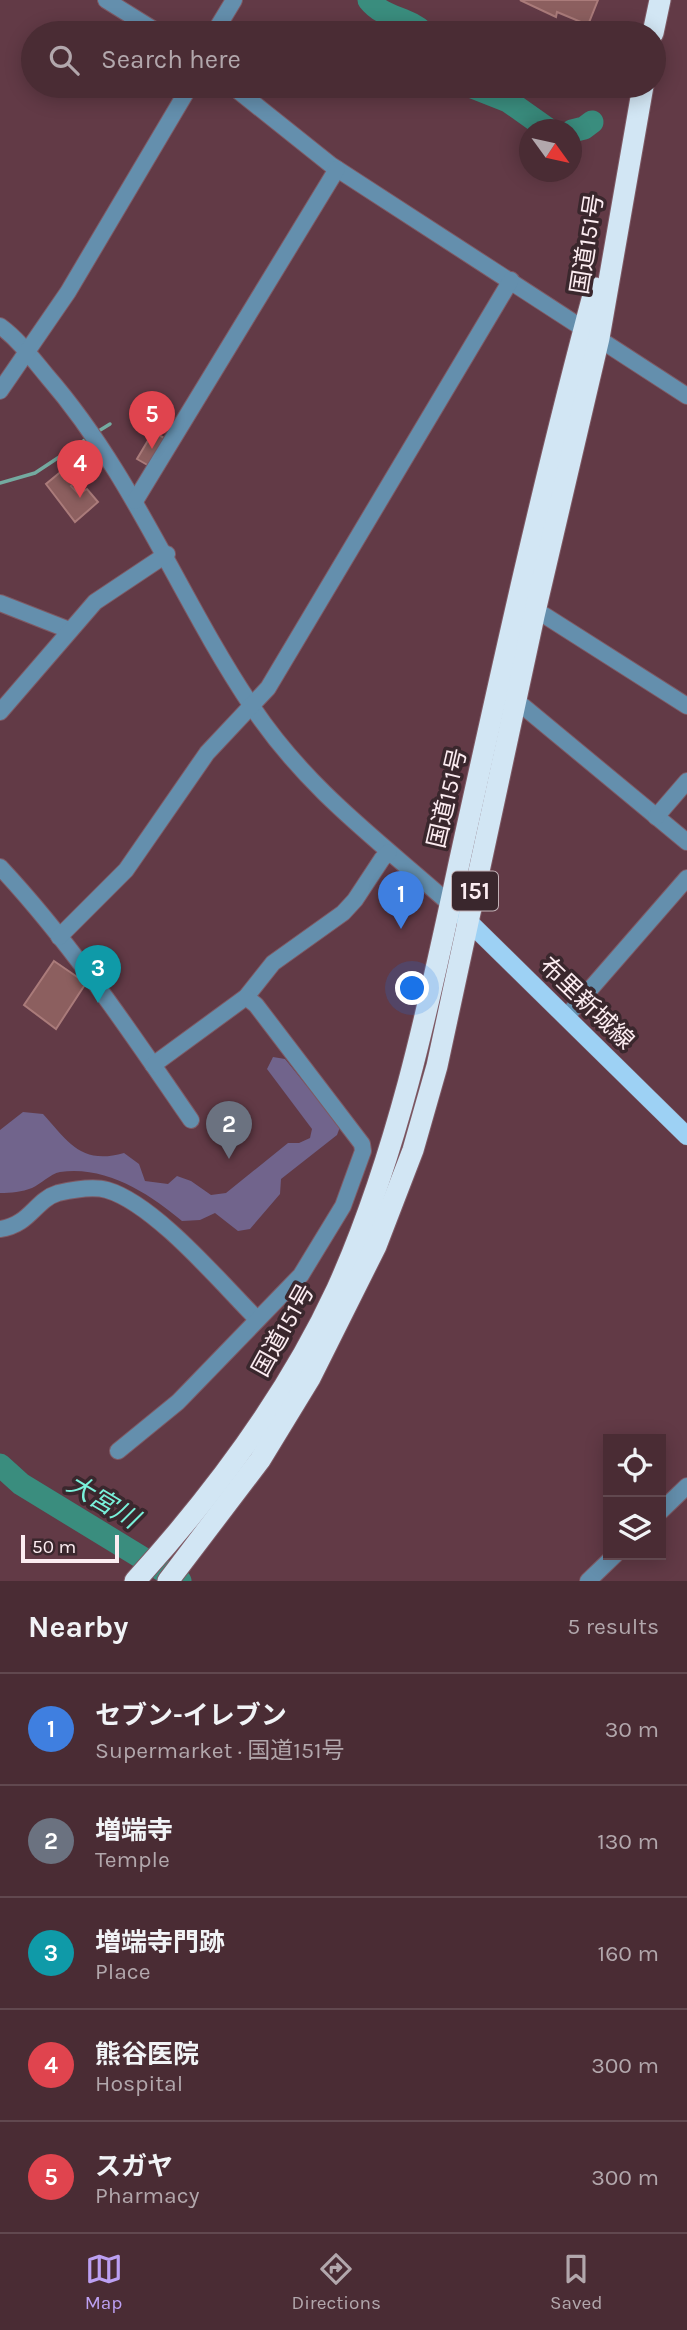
<!DOCTYPE html>
<html lang="en">
<head>
<meta charset="utf-8">
<style>
  :root { --surface:#4a2c34; --page:#51343c; --text:#f1f3f6; --muted:#b2a7ac; --line:#61484f; --accent:#bca0f2 }
  body { margin:0; font-family:Karla,"Noto Sans JP",sans-serif; background:var(--page); color:var(--text) }
  .controls { position:absolute; right:21px; bottom:21px; display:grid; overflow:hidden; border-radius:0px; box-shadow:0 4px 18px #0003 }
  .controls button { width:63px; height:63px; display:grid; place-items:center; padding:0; border:0; border-bottom:2px solid var(--line); background:var(--surface); color:var(--text); font:35px sans-serif }
  .compass { position:absolute; left:519px; top:119px; width:63px; height:63px; border-radius:50%; background:var(--surface); box-shadow:0 4px 18px #0003; rotate:123deg }
  .scale { position:absolute; left:21px; bottom:18px; width:98px; box-sizing:border-box; padding-left:7px; border:4px solid #fcecf1; border-top:0; font-size:19px; line-height:24px; white-space:nowrap; color:#fcecf1; -webkit-text-stroke:5px #3a272d; paint-order:stroke }
  .you { position:absolute; left:413px; top:989px; width:24px; height:24px; margin:-18px; border:5px solid #fff; border-radius:50%; background:#1a73e8; box-shadow:0 0 0 10px #1a73e833 }
  .badge { display:grid; place-items:center; width:46px; height:46px; border-radius:50%; background:var(--accent); color:#fff; font-size:23px; font-weight:700 }
  .pin { position:absolute; translate:-50% -58px; filter:drop-shadow(0 2px 4px #0008) }
  .pin::after { content:''; position:absolute; top:37px; width:24px; height:21px; background:inherit; clip-path:polygon(0 0,100% 0,50% 100%) }
  .list { margin:0; padding:0; list-style:none }
  h2 { display:flex; justify-content:space-between; align-items:center; height:91px; margin:0; padding:0 28px; font-size:30px }
  h2 small { font-size:23px; font-weight:400; color:var(--muted) }
  .list li { display:grid; grid-template-columns:46px 1fr auto; gap:21px; align-items:center; box-sizing:border-box; height:112px; padding:0 28px; border-top:2px solid var(--line) }
  .list b { display:block; font-size:26px; white-space:nowrap }
  .list p { margin:0; font-size:23px; white-space:nowrap; color:var(--muted) }
  .list em { font-size:23px; font-style:normal; color:var(--muted) }
  .icon { flex:none; width:38px; height:38px; fill:none; stroke:currentColor; stroke-width:2; stroke-linecap:round; stroke-linejoin:round }
  .map { position:relative; flex:none; width:687px; height:1581px; overflow:hidden }
  .search { position:absolute; background:var(--surface); box-shadow:0 4px 18px #0003; left:21px; right:21px; top:21px; height:77px; display:flex; align-items:center; gap:18px; box-sizing:border-box; padding:0 24px; border-radius:38px; color:var(--muted); font-size:26px }
  .sheet { height:651px; background:var(--surface) }
  nav { display:flex; justify-content:space-around; align-items:center; box-sizing:border-box; height:98px; border-top:2px solid var(--line); background:var(--surface); font-size:19px; color:var(--muted) }
  nav a { display:grid; justify-items:center; gap:4px }
  nav .on { color:var(--accent) }
  .map>svg:first-child { display:block }
  .green { fill:#71648c }
  .lines { fill:none; stroke-linecap:round; stroke-linejoin:round }
  .stream { stroke:#74aaa0; stroke-width:3.5 }
  .river { stroke:#3a8d7e; stroke-width:23 }
  .building { fill:#8c5f5f; stroke:#aa7b7a; stroke-width:2 }
  .minor-casing { stroke:#7e5a65; stroke-width:18 }
  .major-casing { stroke:#7e5a65; stroke-width:19 }
  .highway-casing { stroke:#7e5a65; stroke-width:23 }
  .minor { stroke:#648fad; stroke-width:16 }
  .major { stroke:#9dd1f4; stroke-width:18 }
  .highway { stroke:#d2e6f4; stroke-width:21 }
  .labels { text-anchor:middle; stroke-width:7; stroke-linejoin:round; paint-order:stroke }
  .shield { fill:#3a272d; stroke:#c2b1b6; stroke-width:2 }
  .shield-label { font-size:23px; font-weight:bold; fill:#fcecf1 }
  .street-label { font-size:24px; fill:#fcecf1; stroke:#3a272d }
  .water-label { font-size:26px; font-style:italic; fill:#79f1da; stroke:#3a272d }
</style>
</head>
<body>
<div class="map">
<svg width="687" height="1581" viewBox="0 0 687 1581">
  <rect width="100%" height="100%" fill="#623a46"/>
  <!-- green -->
  <path class="green" d="M273,1057L285,1059L340,1127L337,1135L281,1179L280,1194L250,1229L238,1231L215,1213L200,1220L182,1221C150,1194 106,1165 60,1172C50,1174 41,1184 32,1188C22,1192 11,1193 0,1193V1130L23,1112L43,1114C69,1143 82,1165 124,1153L139,1164L145,1181L168,1184L177,1176L191,1181L211,1195L226,1193L288,1143H299L310,1138L312,1129L267,1069Z"/>
  <g class="lines">
    <!-- stream -->
    <g class="stream">
      <path d="M97,432L110,424"/>
      <path d="M0,483L35,473L88,438"/>
    </g>
    <!-- river -->
    <g class="river">
      <path d="M369,0C384,19 408,17 424,33"/>
      <path d="M470,86L508,101L549,130"/>
      <path d="M572,131L584,128L592,122"/>
      <path d="M0,1465L21,1484L180,1581"/>
    </g>
  </g>
  <!-- building -->
  <g class="building">
    <path d="M520,0H598L588,25L557,12L556,17Z"/>
    <path d="M153,432L168,440L151,467L137,459Z"/>
    <path d="M69,465L80,479L71,486L79,494L87,489L98,502L75,522L46,484Z"/>
    <path d="M54,961L86,983L56,1029L24,1005Z"/>
  </g>
  <g class="lines">
    <defs>
      <g id="minor">
        <path d="M106,0L159,33"/>
        <path d="M214,33L234,0"/>
        <path d="M232,86L331,165L687,396"/>
        <path d="M0,326C18,339 33,359 47,376C134,476 180,600 253,708C308,790 379,841 451,905"/>
        <path d="M0,391L68,292L190,86"/>
        <path d="M135,501L337,169"/>
        <path d="M0,603L69,630"/>
        <path d="M534,616L544,615L687,706"/>
        <path d="M518,702L687,842"/>
        <path d="M0,712L95,602L167,554"/>
        <path d="M656,817L687,781"/>
        <path d="M0,867C72,944 131,1033 191,1120"/>
        <path d="M59,937L126,870L207,753L268,688L511,280"/>
        <path d="M566,1017L687,878"/>
        <path d="M153,1065L246,997L273,963L343,913L355,900L382,859L389,852"/>
        <path d="M0,1229C30,1225 35,1200 58,1193C71,1190 94,1186 107,1190C155,1204 221,1283 257,1319"/>
        <path d="M118,1451L178,1402L301,1275L343,1206L363,1151L362,1144L256,1005L246,997"/>
        <path d="M661,1511L687,1486"/>
        <path d="M588,1581L615,1555"/>
      </g>
      <path id="major" d="M460,913L687,1136"/>
      <g id="highway">
        <path d="M653,33L660,0"/>
        <path d="M135,1581C215,1493 287,1397 337,1289C398,1153 429,1004 460,859C502,668 544,477 595,288"/>
        <path d="M168,1581L260,1460L310,1378L376,1246L413,1150L437,1066L534,616L599,338L643,86"/>
      </g>
    </defs>
    <!-- minor casing -->
    <use href="#minor" class="minor-casing"/>
    <!-- major casing -->
    <use href="#major" class="major-casing"/>
    <!-- highway casing -->
    <use href="#highway" class="highway-casing"/>
    <!-- minor -->
    <use href="#minor" class="minor"/>
    <!-- major -->
    <use href="#major" class="major"/>
    <!-- highway -->
    <use href="#highway" class="highway"/>
  </g>
  <g class="labels">
    <!-- shield labels -->
    <rect class="shield" x="452" y="871.5" width="46" height="39" rx="5"/>
    <g class="shield-label">
      <text x="475" y="899">151</text>
    </g>
    <!-- street labels -->
    <g class="street-label">
      <text transform="translate(587 244) rotate(-81)" y="8">国道151号</text>
      <text transform="translate(447 798) rotate(-77)" y="8">国道151号</text>
      <text transform="translate(587 1003) rotate(44)" y="8">布里新城線</text>
      <text transform="translate(283 1330) rotate(-61)" y="8">国道151号</text>
    </g>
    <!-- water labels -->
    <g class="water-label">
      <text transform="translate(103 1501) rotate(31)" y="9">大宮川</text>
    </g>
  </g>
</svg>
<div class="controls">
<button><svg class="icon" aria-label="locate" viewBox="0 0 24 24"><circle cx="12" cy="12" r="6"/><path d="M12 2v4M12 18v4M2 12h4M18 12h4"/></svg></button>
<button><svg class="icon" aria-label="layers" viewBox="0 0 24 24"><path d="M12 4l9 5-9 5-9-5zM3 14l9 5 9-5"/></svg></button>
</div>
<svg class="compass" viewBox="-18 -18 36 36"><path d="M0-13l5 13h-10z" fill="#e53935"/><path d="M0 13l5-13h-10z" fill="#b2a7ac"/></svg>
<div class="scale">50 m</div>
<div class="you"></div>
<div class="pin badge" style="left:401px;top:929px;background:#3f7fe0">1</div>
<div class="pin badge" style="left:229px;top:1159px;background:#6b7280">2</div>
<div class="pin badge" style="left:98px;top:1003px;background:#0f9aa8">3</div>
<div class="pin badge" style="left:80px;top:498px;background:#e0444e">4</div>
<div class="pin badge" style="left:152px;top:449px;background:#e0444e">5</div>
<div class="search"><svg class="icon" aria-label="search" viewBox="0 0 24 24"><circle cx="10" cy="10" r="6"/><path d="M15 15l6 6"/></svg>Search here</div>
</div>
<section class="sheet">
<h2>Nearby<small>5 results</small></h2>
<ul class="list">
<li><span class="badge" style="background:#3f7fe0">1</span><div><b>セブン-イレブン</b><p>Supermarket · 国道151号</p></div><em>30 m</em></li>
<li><span class="badge" style="background:#6b7280">2</span><div><b>増端寺</b><p>Temple</p></div><em>130 m</em></li>
<li><span class="badge" style="background:#0f9aa8">3</span><div><b>増端寺門跡</b><p>Place</p></div><em>160 m</em></li>
<li><span class="badge" style="background:#e0444e">4</span><div><b>熊谷医院</b><p>Hospital</p></div><em>300 m</em></li>
<li><span class="badge" style="background:#e0444e">5</span><div><b>スガヤ</b><p>Pharmacy</p></div><em>300 m</em></li>
</ul>
</section>
<nav>
<a class="on"><svg class="icon" aria-label="map" viewBox="0 0 24 24"><path d="M3 6l6-2 6 2 6-2v14l-6 2-6-2-6 2zM9 4v14M15 6v14"/></svg>Map</a>
<a><svg class="icon" aria-label="directions" viewBox="0 0 24 24"><path d="M12 3l9 9-9 9-9-9zM9 14v-3h6M13 9l2 2-2 2"/></svg>Directions</a>
<a><svg class="icon" aria-label="saved" viewBox="0 0 24 24"><path d="M7 4h10v16l-5-4-5 4z"/></svg>Saved</a>
</nav>
</body>
</html>
